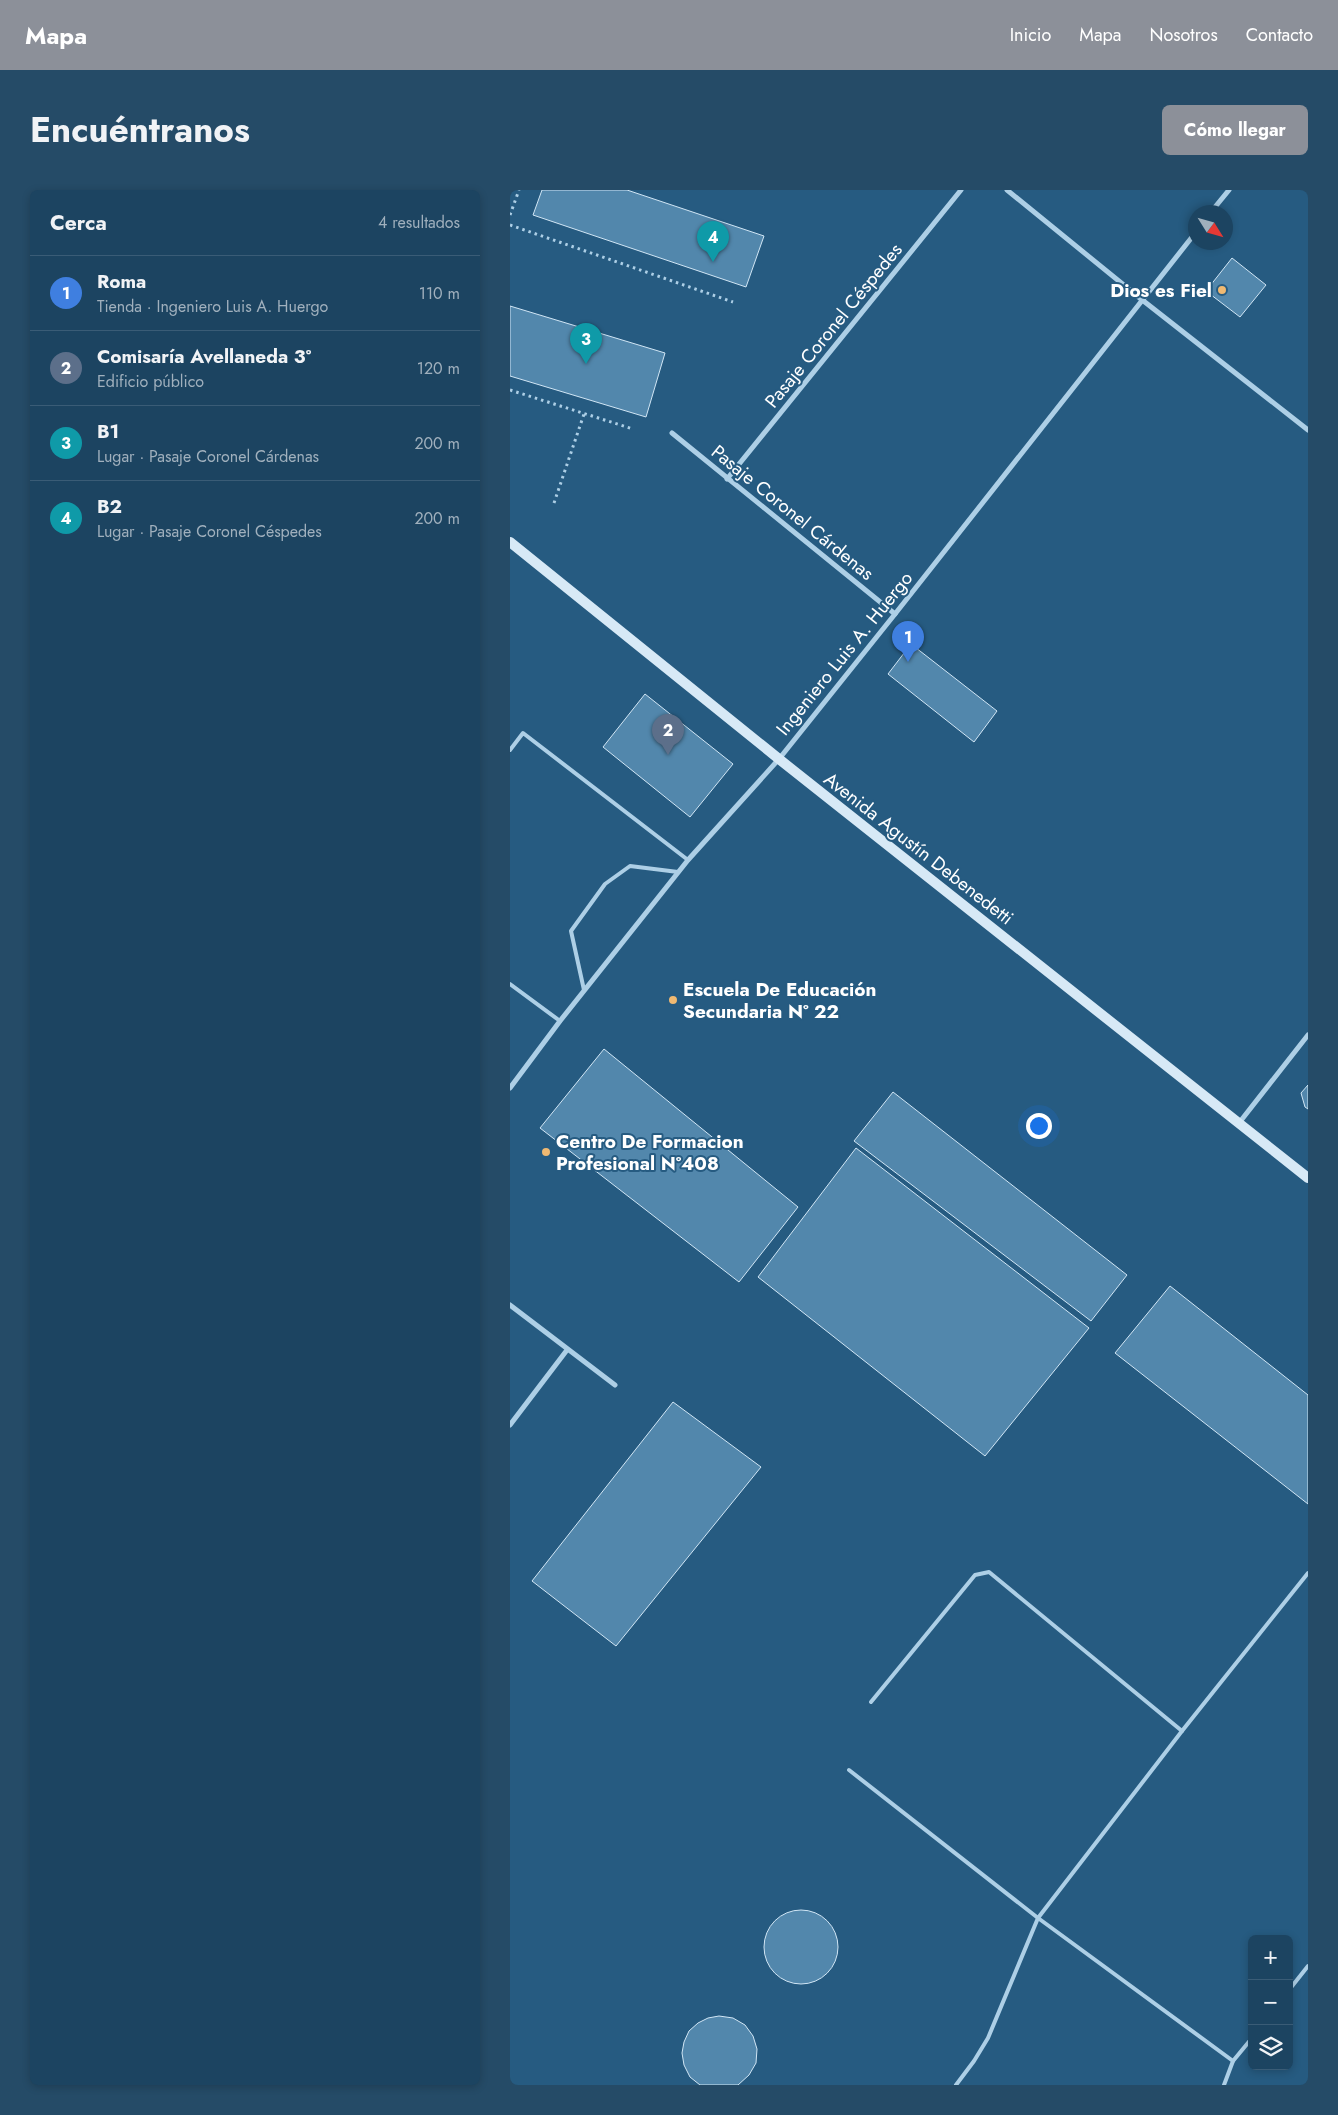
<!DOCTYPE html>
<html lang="es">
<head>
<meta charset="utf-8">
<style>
  :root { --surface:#1c4461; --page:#254b67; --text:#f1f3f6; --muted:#a0b0bd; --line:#3a5c76; --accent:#8c9099 }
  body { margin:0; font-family:Jost,sans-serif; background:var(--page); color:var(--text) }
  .controls { position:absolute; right:15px; bottom:15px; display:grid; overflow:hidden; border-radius:8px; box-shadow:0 2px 8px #0003 }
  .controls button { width:45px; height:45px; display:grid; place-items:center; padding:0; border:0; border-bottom:1px solid var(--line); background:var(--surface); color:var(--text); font:25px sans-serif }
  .compass { position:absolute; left:678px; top:15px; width:45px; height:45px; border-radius:50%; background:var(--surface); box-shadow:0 2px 8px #0003; rotate:127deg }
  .you { position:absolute; left:528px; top:935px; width:18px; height:18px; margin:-12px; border:4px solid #fff; border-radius:50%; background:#1a73e8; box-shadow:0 0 0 8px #1a73e833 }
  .badge { display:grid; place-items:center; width:32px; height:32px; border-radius:50%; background:var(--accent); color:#fff; font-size:16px; font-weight:700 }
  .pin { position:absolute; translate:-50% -41px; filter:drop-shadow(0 1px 2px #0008) }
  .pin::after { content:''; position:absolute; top:26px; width:18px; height:15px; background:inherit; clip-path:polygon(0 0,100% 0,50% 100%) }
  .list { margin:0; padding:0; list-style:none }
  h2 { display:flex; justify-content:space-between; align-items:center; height:65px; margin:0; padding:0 20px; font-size:21px }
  h2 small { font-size:16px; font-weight:400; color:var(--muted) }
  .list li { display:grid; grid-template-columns:32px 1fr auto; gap:15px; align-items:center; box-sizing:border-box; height:75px; padding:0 20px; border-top:1px solid var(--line) }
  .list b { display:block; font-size:19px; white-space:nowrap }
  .list p { margin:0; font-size:16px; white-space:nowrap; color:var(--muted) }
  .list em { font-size:16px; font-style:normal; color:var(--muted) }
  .icon { flex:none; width:28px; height:28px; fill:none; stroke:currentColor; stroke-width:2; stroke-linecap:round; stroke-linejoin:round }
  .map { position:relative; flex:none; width:798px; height:1895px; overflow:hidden; border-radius:8px }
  header { display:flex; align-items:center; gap:30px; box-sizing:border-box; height:70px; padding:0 25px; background:var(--accent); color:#fff }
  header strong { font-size:24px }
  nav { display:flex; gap:28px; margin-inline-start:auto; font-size:18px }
  .intro { display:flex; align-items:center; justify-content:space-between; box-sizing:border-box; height:120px; padding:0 30px }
  h1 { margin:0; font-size:35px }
  .button { padding:12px 22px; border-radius:8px; background:var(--accent); color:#fff; font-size:18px; font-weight:700 }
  main { display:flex; gap:30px; padding:0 30px }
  aside { flex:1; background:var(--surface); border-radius:8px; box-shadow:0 2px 8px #0003 }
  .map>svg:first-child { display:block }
  .building { fill:#5287ac; stroke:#d1e6f5 }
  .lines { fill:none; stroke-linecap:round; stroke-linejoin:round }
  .path { stroke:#adcfe6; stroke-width:3; stroke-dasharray:2.5 4; stroke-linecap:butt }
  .lane { stroke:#adcfe6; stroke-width:4 }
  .street { stroke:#adcfe6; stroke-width:5 }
  .secondary { stroke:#d7e9f6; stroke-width:10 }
  .poi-dot { fill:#efb972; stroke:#265b81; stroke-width:2 }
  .labels { text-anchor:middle; stroke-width:4; stroke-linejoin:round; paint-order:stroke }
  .poi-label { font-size:19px; font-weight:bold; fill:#fff; stroke:#265b81; text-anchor:start }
  .street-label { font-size:19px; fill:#fff; stroke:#265b81 }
</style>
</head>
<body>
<header>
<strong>Mapa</strong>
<nav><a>Inicio</a><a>Mapa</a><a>Nosotros</a><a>Contacto</a></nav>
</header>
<div class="intro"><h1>Encuéntranos</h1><a class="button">Cómo llegar</a></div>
<main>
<aside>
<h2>Cerca<small>4 resultados</small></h2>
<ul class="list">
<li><span class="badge" style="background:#3f7fe0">1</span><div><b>Roma</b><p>Tienda · Ingeniero Luis A. Huergo</p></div><em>110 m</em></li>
<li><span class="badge" style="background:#5c6f8a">2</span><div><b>Comisaría Avellaneda 3°</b><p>Edificio público</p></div><em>120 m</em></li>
<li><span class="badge" style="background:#0f9aa8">3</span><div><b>B1</b><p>Lugar · Pasaje Coronel Cárdenas</p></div><em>200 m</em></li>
<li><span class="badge" style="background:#0f9aa8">4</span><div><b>B2</b><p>Lugar · Pasaje Coronel Céspedes</p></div><em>200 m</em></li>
</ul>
</aside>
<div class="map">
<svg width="798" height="1895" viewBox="0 0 798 1895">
  <rect width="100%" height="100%" fill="#265b81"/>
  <!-- building -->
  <g class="building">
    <path d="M32,0H117L254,46L236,97L23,25Z"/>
    <path d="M722,68L756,95L730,127L696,101Z"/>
    <path d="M0,116L155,163L136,227L0,186Z"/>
    <path d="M401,454L487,521L464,552L378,484Z"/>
    <path d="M135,504L223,574L180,627L93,557Z"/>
    <path d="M94,859L288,1017L229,1092L30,938Z"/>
    <path d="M798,895V919L795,917L791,903Z"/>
    <path d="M383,902L617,1085L581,1131L344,951Z"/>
    <path d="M346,958L579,1138L475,1266L248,1087Z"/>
    <path d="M660,1096L798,1205V1314L605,1163Z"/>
    <path d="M163,1212L251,1277L106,1456L22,1391Z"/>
    <circle cx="291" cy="1757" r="37"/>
    <path d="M209,1826L223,1828L235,1835L243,1846L247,1859L246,1873L239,1885L228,1895H190L180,1887L174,1875L172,1863L174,1852L179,1841L188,1833L198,1828Z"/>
  </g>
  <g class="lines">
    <!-- path -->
    <g class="path">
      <path d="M0,25L9,0"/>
      <path d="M0,35L223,112"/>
      <path d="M0,200L123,239"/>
      <path d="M44,313L74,224"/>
    </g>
    <!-- lane -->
    <g class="lane">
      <path d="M0,560L13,543L178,670"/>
      <path d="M0,794L50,831"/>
      <path d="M74,800L61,741L95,694L120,676L168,682"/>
      <path d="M361,1512L465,1385L479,1382L672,1541"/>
      <path d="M339,1580L528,1728L723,1871L742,1848"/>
      <path d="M779,1800L798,1776"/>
      <path d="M446,1895L464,1871L478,1848L528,1728L672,1541L798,1383"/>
      <path d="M714,1895L723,1871"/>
    </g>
    <!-- street -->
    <g class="street">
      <path d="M497,0L631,109L798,240"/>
      <path d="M701,22L719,0"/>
      <path d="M162,243L385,424"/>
      <path d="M217,289L451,0"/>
      <path d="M0,898L50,831L178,670L269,569L385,424L686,42"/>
      <path d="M729,933L798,845"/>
      <path d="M0,1115L105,1195"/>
      <path d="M0,1235L57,1160"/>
    </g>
    <!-- secondary -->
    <path class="secondary" d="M0,352L269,569L798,988"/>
  </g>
  <!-- markers -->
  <g class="poi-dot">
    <circle cx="712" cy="100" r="5"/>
    <circle cx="163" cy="810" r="5"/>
    <circle cx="36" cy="962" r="5"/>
  </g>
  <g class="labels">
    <!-- poi labels -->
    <g class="poi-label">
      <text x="702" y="107" text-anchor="end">Dios es Fiel</text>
      <text x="173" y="806">Escuela De Educación<tspan x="173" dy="22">Secundaria Nº 22</tspan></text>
      <text x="46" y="958">Centro De Formacion<tspan x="46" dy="22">Profesional Nº408</tspan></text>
    </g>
    <!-- street labels -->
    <g class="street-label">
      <text transform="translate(323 135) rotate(-51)" y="7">Pasaje Coronel Céspedes</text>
      <text transform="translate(283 322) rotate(39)" y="7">Pasaje Coronel Cárdenas</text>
      <text transform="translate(334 463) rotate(-51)" y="7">Ingeniero Luis A. Huergo</text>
      <text transform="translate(409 658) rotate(38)" y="7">Avenida Agustín Debenedetti</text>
    </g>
  </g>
</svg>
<div class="controls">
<button>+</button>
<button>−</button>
<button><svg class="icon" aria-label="layers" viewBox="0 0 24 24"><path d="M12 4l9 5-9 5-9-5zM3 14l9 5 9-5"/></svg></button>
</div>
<svg class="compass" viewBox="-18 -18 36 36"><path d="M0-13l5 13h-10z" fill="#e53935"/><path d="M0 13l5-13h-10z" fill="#a0b0bd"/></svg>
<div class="you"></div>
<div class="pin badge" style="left:398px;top:472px;background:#3f7fe0">1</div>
<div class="pin badge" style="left:158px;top:565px;background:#5c6f8a">2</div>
<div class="pin badge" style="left:76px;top:174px;background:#0f9aa8">3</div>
<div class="pin badge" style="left:203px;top:72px;background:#0f9aa8">4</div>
</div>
</main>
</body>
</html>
